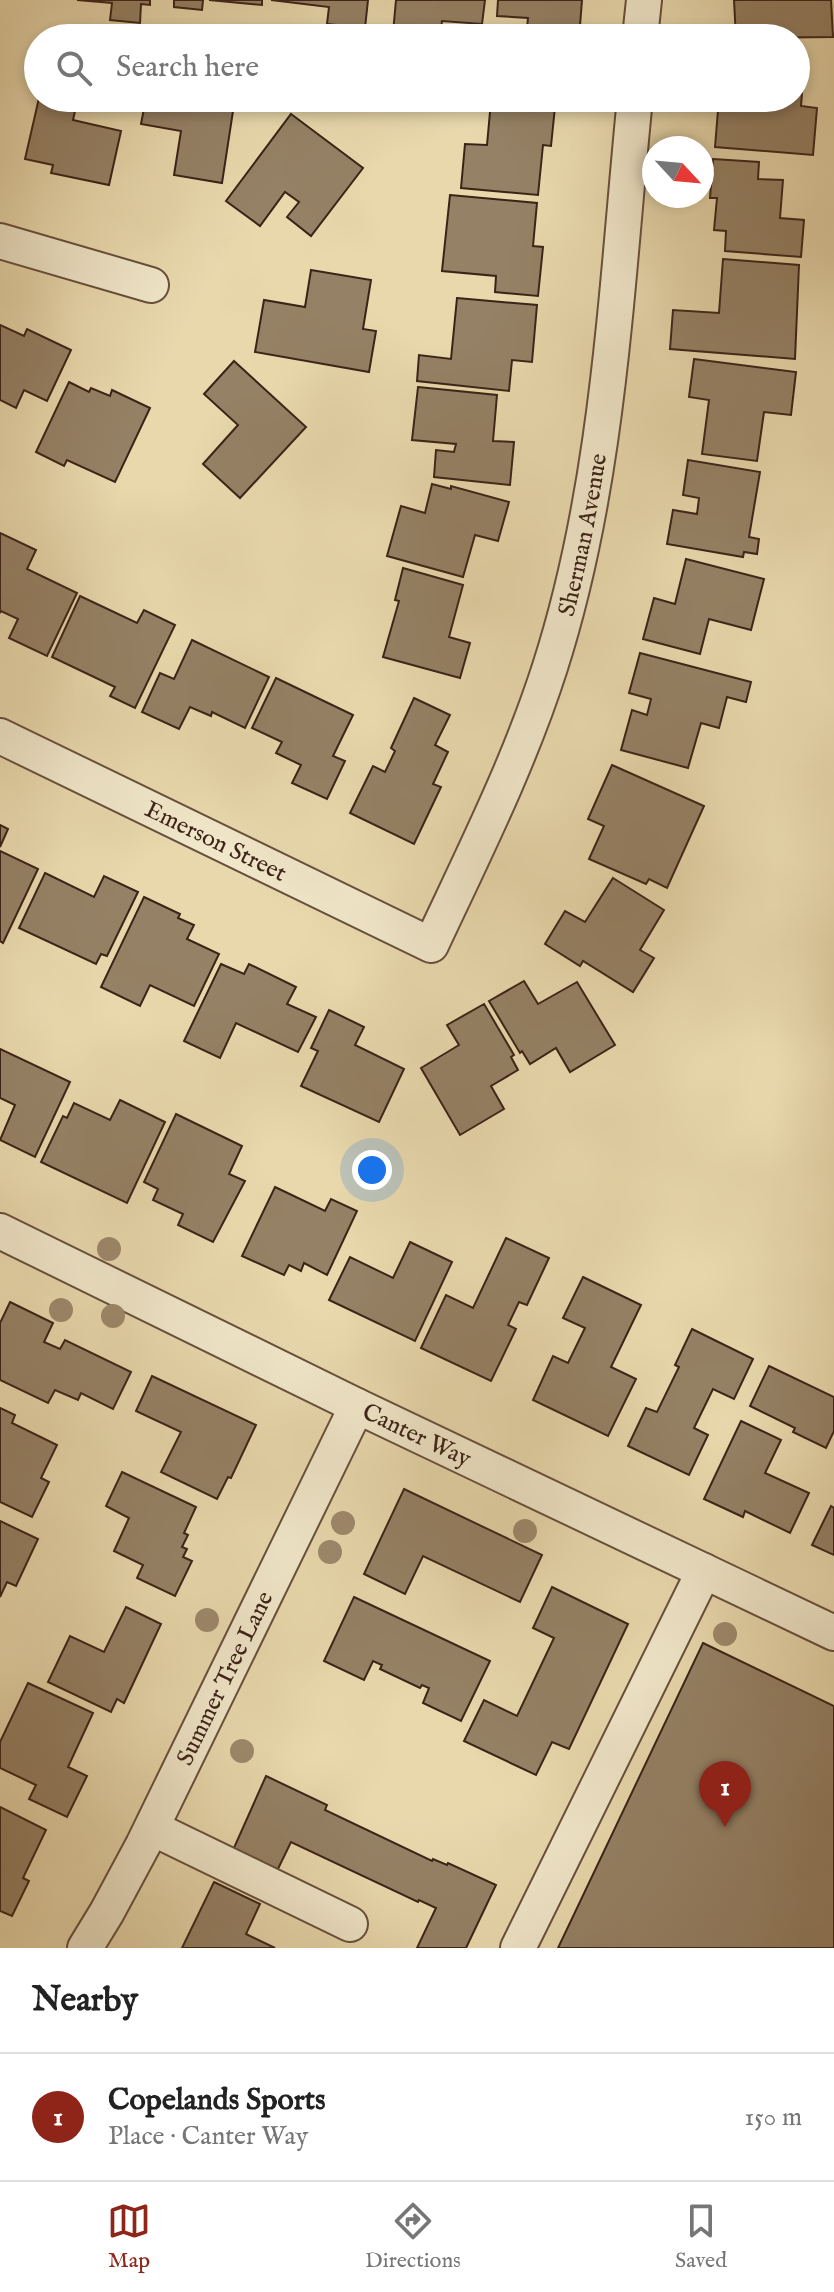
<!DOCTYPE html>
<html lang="en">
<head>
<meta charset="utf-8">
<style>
  :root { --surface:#fff; --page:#f2f2f2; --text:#222; --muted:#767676; --line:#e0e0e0; --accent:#8f2418 }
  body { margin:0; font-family:"IM FELL English",serif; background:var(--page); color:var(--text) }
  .compass { position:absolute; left:642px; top:136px; width:72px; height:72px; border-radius:50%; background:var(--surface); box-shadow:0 4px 12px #0003; rotate:116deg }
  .you { position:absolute; left:372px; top:1170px; width:28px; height:28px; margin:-20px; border:6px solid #fff; border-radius:50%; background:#1a73e8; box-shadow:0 0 0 12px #1a73e833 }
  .badge { display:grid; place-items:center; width:52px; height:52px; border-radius:50%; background:var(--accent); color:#fff; font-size:26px; font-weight:700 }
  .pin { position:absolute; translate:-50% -66px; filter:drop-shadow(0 2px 4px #0008) }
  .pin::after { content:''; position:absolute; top:42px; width:28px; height:24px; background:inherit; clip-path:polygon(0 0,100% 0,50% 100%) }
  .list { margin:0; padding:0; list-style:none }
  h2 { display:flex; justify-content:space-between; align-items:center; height:104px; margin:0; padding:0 32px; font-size:34px }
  h2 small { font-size:26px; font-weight:400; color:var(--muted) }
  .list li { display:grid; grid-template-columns:52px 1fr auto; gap:24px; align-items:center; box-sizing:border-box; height:128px; padding:0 32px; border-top:2px solid var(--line) }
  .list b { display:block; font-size:30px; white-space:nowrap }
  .list p { margin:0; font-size:26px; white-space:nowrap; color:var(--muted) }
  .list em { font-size:26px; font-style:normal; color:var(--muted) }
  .icon { flex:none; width:44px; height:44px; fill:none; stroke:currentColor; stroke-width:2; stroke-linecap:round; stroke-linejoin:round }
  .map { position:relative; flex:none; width:834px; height:1948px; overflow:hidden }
  .search { position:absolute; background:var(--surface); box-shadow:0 4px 12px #0003; left:24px; right:24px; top:24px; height:88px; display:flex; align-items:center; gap:20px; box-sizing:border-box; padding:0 28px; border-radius:44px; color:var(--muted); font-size:30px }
  .sheet { height:232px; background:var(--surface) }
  nav { display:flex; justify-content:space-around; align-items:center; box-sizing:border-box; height:112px; border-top:2px solid var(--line); background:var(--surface); font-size:22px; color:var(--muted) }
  nav a { display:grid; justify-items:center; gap:4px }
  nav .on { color:var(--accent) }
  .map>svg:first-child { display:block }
  .building { fill:#958165; stroke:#3c2318; stroke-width:2 }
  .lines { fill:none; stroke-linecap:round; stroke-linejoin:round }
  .minor-casing { stroke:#67503d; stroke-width:38 }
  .minor { stroke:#f0e6c9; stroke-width:34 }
  .tree { fill:#9d896c }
  .labels { text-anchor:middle; stroke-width:6; stroke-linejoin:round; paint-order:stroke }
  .street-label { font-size:24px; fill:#3c2318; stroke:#f0e6c9 }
</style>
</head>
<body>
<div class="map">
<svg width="834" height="1948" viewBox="0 0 834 1948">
  <rect width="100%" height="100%" fill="#e8d8ac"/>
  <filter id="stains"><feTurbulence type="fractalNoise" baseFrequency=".0025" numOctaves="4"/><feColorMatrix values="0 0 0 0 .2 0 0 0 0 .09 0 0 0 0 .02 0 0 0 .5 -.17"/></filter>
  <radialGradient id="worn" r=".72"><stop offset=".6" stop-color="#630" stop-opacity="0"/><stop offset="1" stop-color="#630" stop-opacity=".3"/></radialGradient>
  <!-- building -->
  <g class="building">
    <path d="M77,0H150V5L141,4L140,23L110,20L112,3Z"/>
    <path d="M174,0H203L202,10L174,7Z"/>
    <path d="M209,0H262V5Z"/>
    <path d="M271,0H368L365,28L327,24L329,7Z"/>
    <path d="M396,0H485L482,24L442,21L440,38L393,33Z"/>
    <path d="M498,0H582L579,38H526L528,18L497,16Z"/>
    <path d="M734,0H831L833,37L736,38Z"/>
    <path d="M796,67H804L801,106L817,108L813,155L715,147L719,98L741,100V98H796Z"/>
    <path d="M39,98H78L73,120L121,131L109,185L51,173L53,165L25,159Z"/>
    <path d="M146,98H235L222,183L174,175L181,131L141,124Z"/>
    <path d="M491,101L555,107L551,146L543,145L538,195L461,188L465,144L487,145Z"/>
    <path d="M291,114L363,168L311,236L287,217L299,202L285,192L260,226L226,201Z"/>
    <path d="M713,159L759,162L758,179L783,180L780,218L804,220L801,257L725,251L726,231L714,230L717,198H710Z"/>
    <path d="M450,195L537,203L533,246L543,247L538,296L495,292L496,276L442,271Z"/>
    <path d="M723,259L799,265L795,359L670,349L673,310L719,313Z"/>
    <path d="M311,270L371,280L363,329L376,331L369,372L255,352L264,300L305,307Z"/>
    <path d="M457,298L537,305L532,362L512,360L509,391L417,381L419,355L451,359Z"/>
    <path d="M0,325L24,336L27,329L71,350L47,401L24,390L16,408L0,400Z"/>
    <path d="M694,359L796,372L791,415L764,412L757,461L702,454L709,400L689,397Z"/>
    <path d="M234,361L306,427L240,498L203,464L238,425L204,394Z"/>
    <path d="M69,382L89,392L91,388L110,396L112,390L150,408L115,482L67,460L64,466L36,452Z"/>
    <path d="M418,387L497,395L493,441L514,442L510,485L434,477L436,450L454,452L456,444L412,440Z"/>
    <path d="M688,460L760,472L749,537L759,539L757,554L744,552L743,557L667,544L673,510L697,514L699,498L683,495Z"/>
    <path d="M432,484L451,489V486L509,502L498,541L475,535L463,577L387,556L401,506L425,513Z"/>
    <path d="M0,533L36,550L27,569L77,593L47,656L9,638L18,619L1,611L0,613Z"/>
    <path d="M686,559L764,579L751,630L709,619L700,654L643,639L654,598L675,604Z"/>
    <path d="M403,568L463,585L449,637L470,643L460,678L383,657L399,601L395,600Z"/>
    <path d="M80,596L137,623L144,610L175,625L135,708L110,696L115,687L52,657Z"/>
    <path d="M192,640L269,677L245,728L212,712L211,716L190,707L179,729L142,712L160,673L174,679Z"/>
    <path d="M640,653L751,682L746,702L727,697L719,728L701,723L688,768L621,750L632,710L647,715L651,699L629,693Z"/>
    <path d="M276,678L353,715L333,756L345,761L327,799L292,783L301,765L276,753L282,742L252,728Z"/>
    <path d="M414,698L450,715L435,745L448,752L433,784L441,787L414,844L350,813L373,766L385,772L395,751L391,748Z"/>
    <path d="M612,765L704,806L667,888L649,879L646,884L589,859L604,826L588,819Z"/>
    <path d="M0,825L8,829L0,847Z"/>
    <path d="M0,851L38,869L3,943L0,941Z"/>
    <path d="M45,873L94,897L104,876L138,892L107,956L101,954L96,964L19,928Z"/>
    <path d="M613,878L664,910L640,950L654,958L633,992L583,961L580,966L545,944L565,911L585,922Z"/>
    <path d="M144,897L180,914L178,918L194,925L187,939L219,954L194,1006L150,985L140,1006L101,987Z"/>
    <path d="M221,964L244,974L249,964L296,987L287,1004L316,1017L298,1052L236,1023L220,1058L184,1041Z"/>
    <path d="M524,981L538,1004L577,982L615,1045L570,1072L556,1048L530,1064L522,1051L520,1053L489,1001Z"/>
    <path d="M484,1004L514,1055L511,1057L518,1070L491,1086L504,1109L460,1135L421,1068L459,1045L447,1025Z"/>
    <path d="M329,1010L364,1027L355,1045L404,1069L379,1122L301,1086L318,1051L311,1048Z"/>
    <path d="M0,1049L70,1082L35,1157L0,1140L15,1105L0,1098Z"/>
    <path d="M120,1100L165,1122L127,1203L41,1162L63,1116L67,1118L74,1103L110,1120Z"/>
    <path d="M176,1114L242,1146L229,1174L245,1181L213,1242L178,1225L183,1214L153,1200L158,1189L144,1182Z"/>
    <path d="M275,1187L325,1211L331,1199L357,1211L327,1275L304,1263L301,1271L289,1265L284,1275L242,1256Z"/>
    <path d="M506,1238L549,1258L527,1305L519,1302L508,1325L516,1329L491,1381L421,1348L446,1295L473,1308Z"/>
    <path d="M410,1242L452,1262L415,1341L329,1300L350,1257L393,1278Z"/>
    <path d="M583,1277L641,1305L611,1367L636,1379L608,1436L533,1400L553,1356L568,1363L585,1328L563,1318Z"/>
    <path d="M10,1302L53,1323L44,1342L60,1349L65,1340L131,1372L113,1409L81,1393L78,1400L55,1390L48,1403L0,1380V1323Z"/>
    <path d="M692,1329L753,1359L734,1399L713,1389L694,1428L708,1435L689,1475L628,1446L646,1408L657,1412L679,1367L675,1365Z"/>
    <path d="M769,1366L834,1397V1431L826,1448L793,1432L795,1428L750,1406Z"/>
    <path d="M152,1376L256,1425L231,1478L228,1477L217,1499L161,1472L181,1432L136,1411Z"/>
    <path d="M0,1408L15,1415L12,1423L57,1445L41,1478L49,1482L32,1517L0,1502Z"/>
    <path d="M741,1421L781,1440L765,1473L809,1493L790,1533L745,1511L743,1517L704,1499Z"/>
    <path d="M122,1472L196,1507L184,1533L188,1535L182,1547L187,1549L183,1557L192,1561L175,1596L137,1578L143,1565L114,1551L129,1518L106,1506Z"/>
    <path d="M404,1489L542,1555L520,1602L423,1556L405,1594L364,1574Z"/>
    <path d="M831,1506L834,1508V1555L812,1545Z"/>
    <path d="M0,1521L38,1539L16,1586L7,1582L0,1597Z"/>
    <path d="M552,1587L628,1624L569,1749L552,1742L536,1775L464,1741L484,1700L517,1716L554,1638L533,1628Z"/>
    <path d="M354,1597L490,1661L461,1721L423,1703L429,1688L422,1685L420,1688L380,1669L382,1665L373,1661L364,1680L324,1661Z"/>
    <path d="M126,1607L161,1624L124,1703L117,1699L111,1712L48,1682L70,1636L104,1652Z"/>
    <path d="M703,1643L834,1706V1948H558Z"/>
    <path d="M28,1683L93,1713L68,1767L87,1776L67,1817L29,1799L36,1785L0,1768V1742Z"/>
    <path d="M266,1776L327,1805L325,1810L432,1861L433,1859L447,1865L448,1863L496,1885L466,1948H417L436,1908L419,1900L418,1902L291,1842L277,1871L233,1850Z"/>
    <path d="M0,1807L46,1830L23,1878L29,1881L12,1916L0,1911Z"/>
    <path d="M214,1882L260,1904L246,1934L275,1948H182Z"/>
  </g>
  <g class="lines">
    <defs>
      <g id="minor">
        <path d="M640,38L644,0"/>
        <path d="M0,241L151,285"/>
        <path id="s1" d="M0,736L431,945C474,853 519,764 550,667C609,483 616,288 635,98"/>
        <path id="s2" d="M0,1231L357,1406L834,1633"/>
        <path d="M152,1828L350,1924"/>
        <path id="s3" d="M85,1948L107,1912L143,1845L357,1406"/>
        <path d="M518,1948L704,1571"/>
      </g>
    </defs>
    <!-- minor casing -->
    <use href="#minor" class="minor-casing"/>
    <!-- minor -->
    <use href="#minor" class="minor"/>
  </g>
  <!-- trees -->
  <g class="tree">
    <circle cx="109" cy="1249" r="12"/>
    <circle cx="61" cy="1310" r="12"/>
    <circle cx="113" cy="1316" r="12"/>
    <circle cx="343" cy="1523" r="12"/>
    <circle cx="525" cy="1531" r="12"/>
    <circle cx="330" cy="1552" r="12"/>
    <circle cx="207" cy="1620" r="12"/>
    <circle cx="725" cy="1634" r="12"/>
    <circle cx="242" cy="1751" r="12"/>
  </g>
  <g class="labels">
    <!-- street labels -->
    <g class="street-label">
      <text dy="8" stroke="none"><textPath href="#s1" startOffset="918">Sherman Avenue</textPath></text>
      <text dy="8" stroke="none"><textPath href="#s1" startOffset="240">Emerson Street</textPath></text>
      <text dy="8" stroke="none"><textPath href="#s2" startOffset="464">Canter Way</textPath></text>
      <text dy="8" stroke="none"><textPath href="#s3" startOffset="304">Summer Tree Lane</textPath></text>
    </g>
  </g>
  <rect width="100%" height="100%" filter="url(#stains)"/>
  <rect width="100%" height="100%" fill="url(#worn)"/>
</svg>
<svg class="compass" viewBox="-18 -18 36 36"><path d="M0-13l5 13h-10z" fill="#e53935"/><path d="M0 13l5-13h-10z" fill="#767676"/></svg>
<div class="you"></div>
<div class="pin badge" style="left:725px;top:1827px">1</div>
<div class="search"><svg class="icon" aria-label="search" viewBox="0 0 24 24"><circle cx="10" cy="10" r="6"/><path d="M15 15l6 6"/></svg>Search here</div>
</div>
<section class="sheet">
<h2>Nearby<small></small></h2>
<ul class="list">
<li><span class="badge">1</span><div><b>Copelands Sports</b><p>Place · Canter Way</p></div><em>150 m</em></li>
</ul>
</section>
<nav>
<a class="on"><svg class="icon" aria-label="map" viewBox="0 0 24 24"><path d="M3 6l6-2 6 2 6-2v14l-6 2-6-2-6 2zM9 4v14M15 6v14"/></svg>Map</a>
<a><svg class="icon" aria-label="directions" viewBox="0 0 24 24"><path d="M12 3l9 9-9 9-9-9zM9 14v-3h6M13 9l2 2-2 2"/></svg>Directions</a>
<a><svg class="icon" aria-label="saved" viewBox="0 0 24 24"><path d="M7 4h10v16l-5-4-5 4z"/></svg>Saved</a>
</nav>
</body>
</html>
